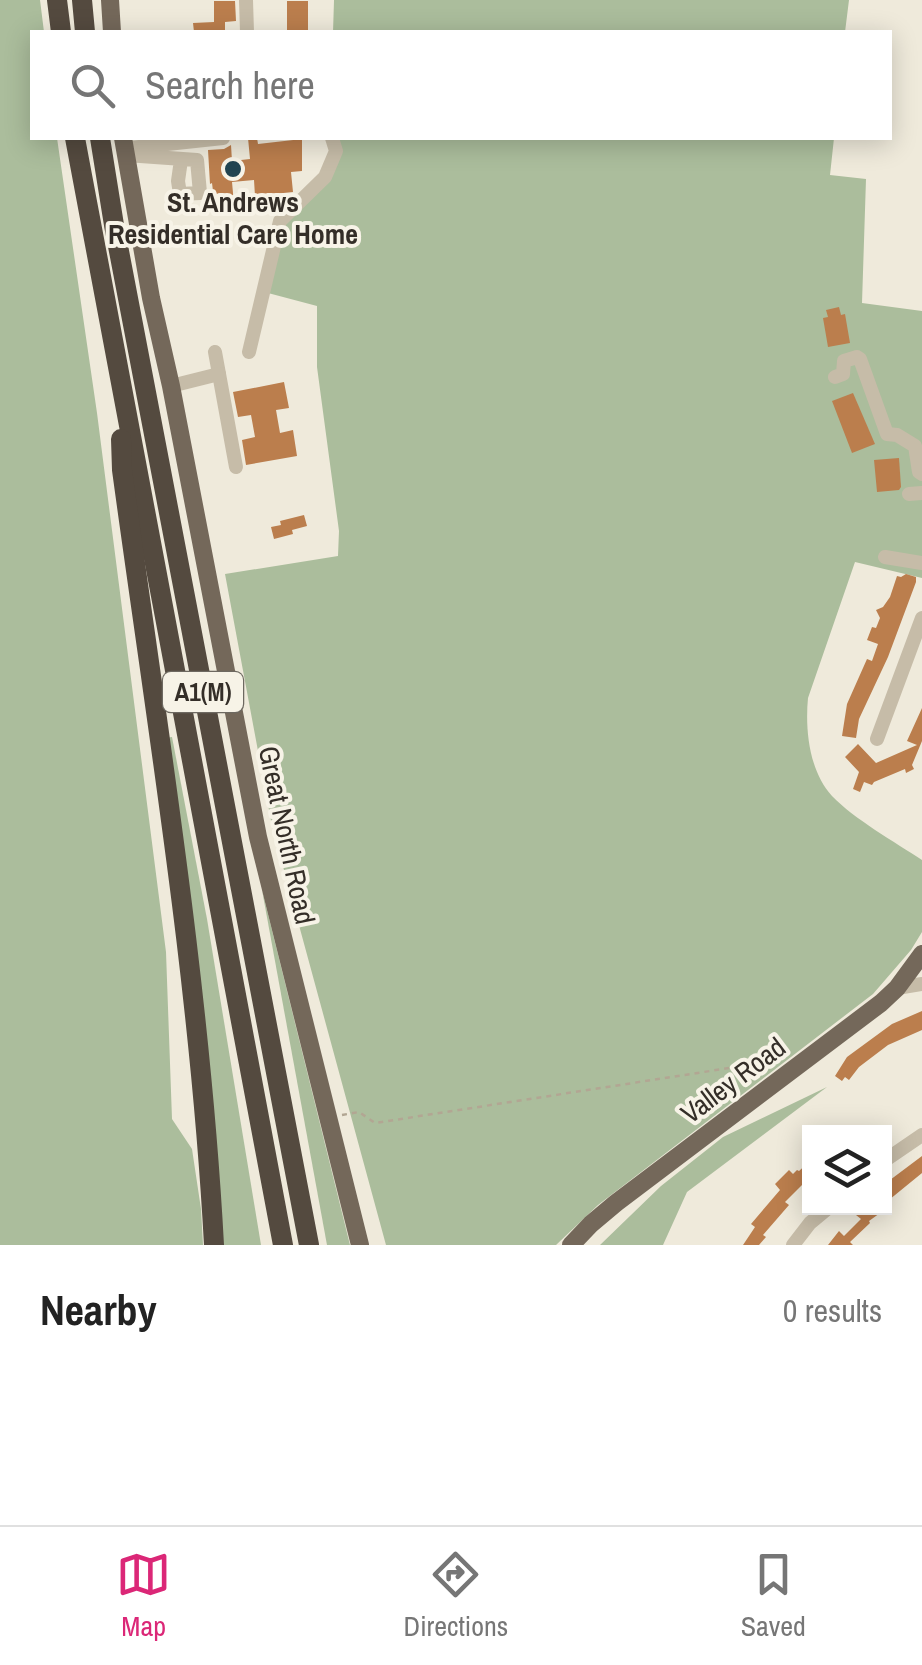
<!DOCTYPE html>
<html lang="en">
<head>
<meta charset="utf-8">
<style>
  :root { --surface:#fff; --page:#f2f2f2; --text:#222; --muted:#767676; --line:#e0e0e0; --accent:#db2777 }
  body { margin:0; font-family:"Archivo Narrow",sans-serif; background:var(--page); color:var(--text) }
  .controls { position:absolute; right:30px; bottom:30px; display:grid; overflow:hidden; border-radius:0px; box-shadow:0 5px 25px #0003 }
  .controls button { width:90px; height:90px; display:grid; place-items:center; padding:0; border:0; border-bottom:2px solid var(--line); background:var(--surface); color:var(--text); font:50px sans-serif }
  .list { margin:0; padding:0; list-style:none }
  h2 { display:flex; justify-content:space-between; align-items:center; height:130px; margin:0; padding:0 40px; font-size:42px }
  h2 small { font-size:32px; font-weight:400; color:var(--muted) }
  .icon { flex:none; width:55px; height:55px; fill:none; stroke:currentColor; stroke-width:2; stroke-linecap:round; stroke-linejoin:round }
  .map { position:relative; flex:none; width:922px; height:1245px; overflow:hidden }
  .search { position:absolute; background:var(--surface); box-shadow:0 5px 25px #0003; left:30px; right:30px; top:30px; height:110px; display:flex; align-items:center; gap:25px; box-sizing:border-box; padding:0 35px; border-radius:0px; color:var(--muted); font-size:38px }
  .sheet { height:280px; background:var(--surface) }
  nav { display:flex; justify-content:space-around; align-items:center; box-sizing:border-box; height:140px; border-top:2px solid var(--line); background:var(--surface); font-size:28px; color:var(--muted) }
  nav a { display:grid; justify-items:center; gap:5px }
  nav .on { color:var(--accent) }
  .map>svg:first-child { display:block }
  .green { fill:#abbd9c }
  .building { fill:#bb7e4d }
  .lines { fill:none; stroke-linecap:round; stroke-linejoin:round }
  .path { stroke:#b2a693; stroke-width:2.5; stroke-dasharray:5 5; stroke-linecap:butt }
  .minor { stroke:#c6bca8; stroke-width:14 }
  .major { stroke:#74685a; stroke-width:18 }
  .highway { stroke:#544a3f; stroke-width:20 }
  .poi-dot { fill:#214451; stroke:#f7f3e7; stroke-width:4 }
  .labels { text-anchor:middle; stroke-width:8; stroke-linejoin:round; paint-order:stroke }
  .shield { fill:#f7f3e7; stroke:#6e6961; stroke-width:2.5 }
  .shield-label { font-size:25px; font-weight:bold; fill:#342e28 }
  .poi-label { font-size:28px; font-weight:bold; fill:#342e28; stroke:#f7f3e7 }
  .street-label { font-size:28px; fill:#342e28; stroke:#f7f3e7 }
</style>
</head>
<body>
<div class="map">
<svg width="922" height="1245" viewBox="0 0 922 1245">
  <rect width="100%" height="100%" fill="#efeadb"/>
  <!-- green -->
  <g class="green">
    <path d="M0,0H40L44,32H32V138H57L97,413L166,952L172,1119L192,1149L201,1209L203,1245H0Z"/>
    <path d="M334,0H849L845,32H333Z"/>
    <path d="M332,138H834L830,175L866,179L862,303L922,311V578L855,562L808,698C805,729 809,771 832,796C854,819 895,842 922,860V932L911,950L873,994L598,1205L556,1245H386L272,826L225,574L338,556L339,531L317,367V306L268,293L280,221L325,177Z"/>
    <path d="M172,737L207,919L261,1245H223L165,738Z"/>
    <path d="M262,890L350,1245H327Z"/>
    <path d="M827,1087L687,1192L663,1245H600L661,1186L723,1137Z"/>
  </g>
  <!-- building -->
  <g class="building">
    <path d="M214,1H235L236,21L225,22V32H194L193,23L214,22Z"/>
    <rect x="287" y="1" width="21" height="31"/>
    <path d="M248,138H257L258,144L302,139V171L291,172L293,192L255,196L254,180L232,182L234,204L222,205V198L214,199L212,183L210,184L208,150L224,149L231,145L232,161L250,159Z"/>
    <path d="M839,307L841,315L845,314L850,343L828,347L823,318L828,317L826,310Z"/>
    <path d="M284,382L289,408L276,410L280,433L293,430L297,456L246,465L242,440L255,437L251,415L238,417L233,392Z"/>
    <path d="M853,393L875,444L852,453L832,401Z"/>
    <path d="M899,458L901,487L899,490L877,492L874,460Z"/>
    <path d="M304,515L307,526L292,530L293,534L274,539L271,527L281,525L280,521Z"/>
    <path d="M906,574L916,577V582L888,657L859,719L856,738L842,736L847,704L867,659L872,661L878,644L867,640L872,627L876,628L880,618L876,610L883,607L890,597L897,576L901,577Z"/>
    <path d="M922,708V741L912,765L914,769L906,773L905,769L874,782L872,785L864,782L860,792L853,789L859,772L845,757L858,744L876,763L917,745L907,741Z"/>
    <path d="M922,1011V1030L888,1045L859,1067L849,1080L845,1077L842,1081L835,1076L847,1057L892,1024Z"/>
    <path d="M922,1156V1173L884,1204V1191L889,1187L886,1183Z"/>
    <path d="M810,1161V1190L803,1184L785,1202L789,1205L763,1235L766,1237L759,1245H743L755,1227L751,1224L780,1190L775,1184L789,1170L793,1174L797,1170L799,1171Z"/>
    <path d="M863,1208H887L869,1221L870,1223L850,1242L853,1245H828L839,1231L844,1236L861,1219L856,1215Z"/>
  </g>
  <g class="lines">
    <!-- path -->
    <path class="path" d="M342,1115L359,1112L375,1123L781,1060"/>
    <!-- minor -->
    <g class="minor">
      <path d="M246,0L247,32"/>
      <path d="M130,148L223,138"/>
      <path d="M126,155L197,160L200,193L180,194L178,181L181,160"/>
      <path d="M215,352L236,467"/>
      <path d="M249,352L280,221L325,177L336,151L332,138"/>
      <path d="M835,377L843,374L844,361L857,357L860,359L887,434L897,435L915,446L919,472L922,474"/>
      <path d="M171,386L219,374"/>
      <path d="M909,494L922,493"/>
      <path d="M885,557L922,563"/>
      <path d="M877,739L922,618"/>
      <path d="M897,988L922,984"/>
      <path d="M884,1161L922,1135"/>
      <path d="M793,1245L810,1223L828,1208"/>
    </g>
    <!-- major -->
    <g class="major">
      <path d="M110,0L112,32"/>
      <path d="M123,138L151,298L171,386L258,837L360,1245"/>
      <path d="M571,1245L591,1224L616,1203L881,1003L897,988L922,954"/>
    </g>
    <!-- highway -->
    <g class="highway">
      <path d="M57,0L61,32"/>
      <path d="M82,0L85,32"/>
      <path d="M75,138L283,1245"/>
      <path d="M100,138L114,225L309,1245"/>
      <path d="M121,439L122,470C157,727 200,985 214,1245"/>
    </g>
  </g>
  <!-- markers -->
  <circle class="poi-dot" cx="233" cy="169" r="10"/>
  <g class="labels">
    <!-- shield labels -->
    <rect class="shield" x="163" y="672" width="80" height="40" rx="8"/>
    <g class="shield-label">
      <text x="203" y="701">A1(M)</text>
    </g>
    <!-- poi labels -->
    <g class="poi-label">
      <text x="233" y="212">St. Andrews<tspan x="233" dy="32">Residential Care Home</tspan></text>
    </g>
    <!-- street labels -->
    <g class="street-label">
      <text transform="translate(287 835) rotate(78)" y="10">Great North Road</text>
      <text transform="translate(733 1080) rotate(-37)" y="10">Valley Road</text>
    </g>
  </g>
</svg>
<div class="controls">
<button><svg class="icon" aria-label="layers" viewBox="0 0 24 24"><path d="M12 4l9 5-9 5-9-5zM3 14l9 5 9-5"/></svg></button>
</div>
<div class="search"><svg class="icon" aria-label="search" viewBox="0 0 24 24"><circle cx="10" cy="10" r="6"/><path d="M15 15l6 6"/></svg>Search here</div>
</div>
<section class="sheet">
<h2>Nearby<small>0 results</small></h2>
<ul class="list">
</ul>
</section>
<nav>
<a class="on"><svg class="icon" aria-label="map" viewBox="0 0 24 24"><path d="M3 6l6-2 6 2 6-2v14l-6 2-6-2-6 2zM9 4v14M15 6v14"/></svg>Map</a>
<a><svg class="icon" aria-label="directions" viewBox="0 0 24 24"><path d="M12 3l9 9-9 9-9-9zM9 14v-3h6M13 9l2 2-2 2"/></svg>Directions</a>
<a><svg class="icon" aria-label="saved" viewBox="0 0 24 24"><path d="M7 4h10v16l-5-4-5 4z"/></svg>Saved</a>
</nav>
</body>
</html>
